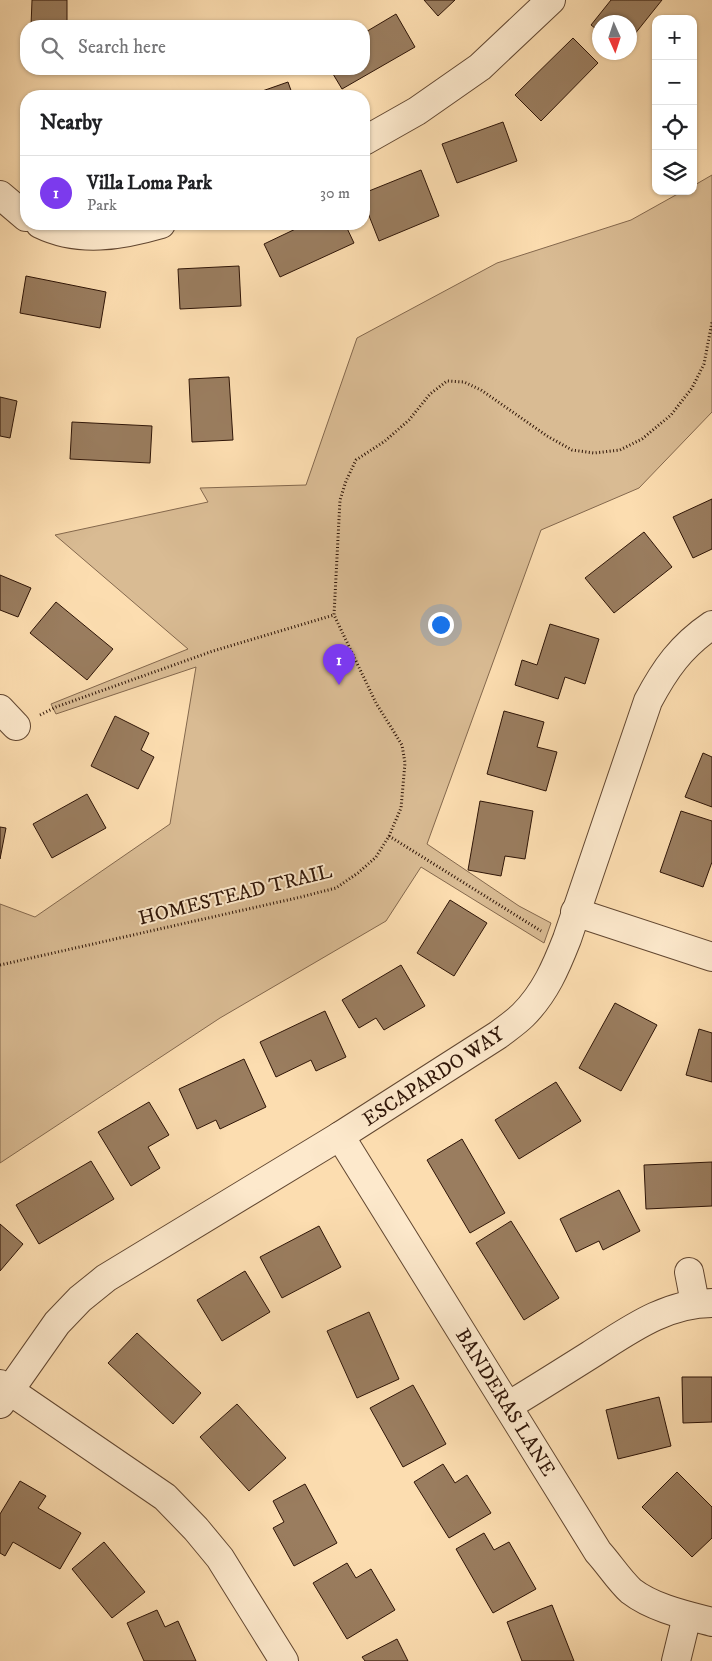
<!DOCTYPE html>
<html lang="en">
<head>
<meta charset="utf-8">
<style>
  :root { --surface:#fff; --page:#f2f2f2; --text:#202124; --muted:#757577; --line:#e0e0e0; --accent:#7c3aed }
  body { margin:0; font-family:"IM FELL DW Pica",serif; background:var(--page); color:var(--text) }
  .controls { position:absolute; right:15px; top:15px; display:grid; overflow:hidden; border-radius:10px; box-shadow:0 1px 4px #0004 }
  .controls button { width:45px; height:45px; display:grid; place-items:center; padding:0; border:0; border-bottom:1px solid var(--line); background:var(--surface); color:var(--text); font:25px sans-serif }
  .compass { position:absolute; left:592px; top:15px; width:45px; height:45px; border-radius:50%; background:var(--surface); box-shadow:0 1px 4px #0004; rotate:177deg }
  .you { position:absolute; left:440px; top:624px; width:18px; height:18px; margin:-12px; border:4px solid #fff; border-radius:50%; background:#1a73e8; box-shadow:0 0 0 8px #1a73e833 }
  .badge { display:grid; place-items:center; width:32px; height:32px; border-radius:50%; background:var(--accent); color:#fff; font-size:16px; font-weight:700 }
  .pin { position:absolute; translate:-50% -41px; filter:drop-shadow(0 1px 2px #0008) }
  .pin::after { content:''; position:absolute; top:26px; width:18px; height:15px; background:inherit; clip-path:polygon(0 0,100% 0,50% 100%) }
  .list { margin:0; padding:0; list-style:none }
  h2 { display:flex; justify-content:space-between; align-items:center; height:65px; margin:0; padding:0 20px; font-size:21px }
  h2 small { font-size:16px; font-weight:400; color:var(--muted) }
  .list li { display:grid; grid-template-columns:32px 1fr auto; gap:15px; align-items:center; box-sizing:border-box; height:75px; padding:0 20px; border-top:1px solid var(--line) }
  .list b { display:block; font-size:19px; white-space:nowrap }
  .list p { margin:0; font-size:16px; white-space:nowrap; color:var(--muted) }
  .list em { font-size:16px; font-style:normal; color:var(--muted) }
  .icon { flex:none; width:28px; height:28px; fill:none; stroke:currentColor; stroke-width:2; stroke-linecap:round; stroke-linejoin:round }
  .map { position:relative; flex:none; width:712px; height:1661px; overflow:hidden }
  .search { position:absolute; background:var(--surface); box-shadow:0 1px 4px #0004; left:20px; top:20px; width:350px; height:55px; display:flex; align-items:center; gap:12px; box-sizing:border-box; padding:0 18px; border-radius:20px; color:var(--muted); font-size:19px }
  .panel { position:absolute; background:var(--surface); box-shadow:0 1px 4px #0004; left:20px; top:90px; width:350px; height:140px; border-radius:20px }
  .map>svg:first-child { display:block }
  .green { fill:#d9bb93; stroke:#84684d }
  .building { fill:#9a7d5f; stroke:#2f1507 }
  .lines { fill:none; stroke-linecap:round; stroke-linejoin:round }
  .minor-casing { stroke:#624731; stroke-width:30 }
  .tertiary-casing { stroke:#624731; stroke-width:30 }
  .path { stroke:#2f1507; stroke-width:3; stroke-dasharray:1 2.5; stroke-linecap:butt }
  .minor { stroke:#fde9cc; stroke-width:28 }
  .tertiary { stroke:#fde9cc; stroke-width:28 }
  .labels { text-anchor:middle; stroke-width:4; stroke-linejoin:round; paint-order:stroke }
  .street-label { font-size:20px; fill:#2f1507; stroke:#fde9cc }
</style>
</head>
<body>
<div class="map">
<svg width="712" height="1661" viewBox="0 0 712 1661">
  <rect width="100%" height="100%" fill="#fcddb0"/>
  <filter id="stains"><feTurbulence type="fractalNoise" baseFrequency=".004" numOctaves="4"/><feColorMatrix values="0 0 0 0 .2 0 0 0 0 .09 0 0 0 0 .02 0 0 0 .5 -.17"/></filter>
  <radialGradient id="worn" r=".72"><stop offset=".6" stop-color="#630" stop-opacity="0"/><stop offset="1" stop-color="#630" stop-opacity=".3"/></radialGradient>
  <!-- green -->
  <path class="green" d="M712,175V412L639,488L541,530L427,844L519,906L551,923L544,943L421,867L386,921L220,1018L0,1163V904L35,917L170,824L196,667L56,714L51,704L188,649L55,535L208,502L200,488L306,485L357,338L497,263L631,220L683,191H693V186Z"/>
  <!-- building -->
  <g class="building">
    <path d="M32,0H67V26H31Z"/>
    <path d="M424,0H455L438,16Z"/>
    <path d="M611,0H662L630,40V22H600V32L591,25Z"/>
    <path d="M396,14L415,47L342,89L330,69H364V33Z"/>
    <path d="M573,38L598,63L541,121L515,95Z"/>
    <path d="M288,82L293,96H248Z"/>
    <path d="M503,122L517,161L457,183L442,144Z"/>
    <path d="M421,170L439,216L379,241L364,203V193Z"/>
    <path d="M306,224H345L354,243L280,277L264,244Z"/>
    <path d="M239,266L241,306L180,309L178,269Z"/>
    <path d="M26,276L106,292L100,328L20,313Z"/>
    <path d="M229,377L233,440L192,442L189,379Z"/>
    <path d="M0,397L17,401L10,438L0,436Z"/>
    <path d="M72,422L152,426L150,463L70,459Z"/>
    <path d="M712,499V549L693,558L673,517Z"/>
    <path d="M644,532L672,567L614,613L585,578Z"/>
    <path d="M0,575L31,588L18,617L0,610Z"/>
    <path d="M56,602L113,649L87,680L30,633Z"/>
    <path d="M550,624L599,639L585,684L565,677L558,699L515,685L522,660L537,665Z"/>
    <path d="M504,711L544,722L537,747L557,752L546,791L487,774Z"/>
    <path d="M115,716L149,733L141,750L154,757L138,789L91,766Z"/>
    <path d="M703,753L712,757V807L685,797Z"/>
    <path d="M87,794L106,828L52,858L33,824Z"/>
    <path d="M480,801L533,811L525,859L505,856L501,876L468,870Z"/>
    <path d="M681,811L712,821V862L703,887L660,872Z"/>
    <path d="M0,827L6,828L0,859Z"/>
    <path d="M450,900L487,923L454,976L417,953Z"/>
    <path d="M401,965L425,1006L384,1030L376,1018L359,1028L342,1000Z"/>
    <path d="M615,1003L657,1025L621,1091L579,1068Z"/>
    <path d="M325,1011L346,1057L316,1071L311,1060L276,1077L260,1042Z"/>
    <path d="M699,1029L712,1033V1082L686,1075Z"/>
    <path d="M244,1059L266,1107L220,1129L216,1120L197,1129L179,1089Z"/>
    <path d="M556,1082L581,1121L519,1159L495,1120Z"/>
    <path d="M149,1102L169,1135L148,1147L160,1168L131,1186L98,1132Z"/>
    <path d="M462,1139L505,1213L470,1233L427,1160Z"/>
    <path d="M91,1161L114,1199L39,1244L16,1205Z"/>
    <path d="M712,1162V1206L646,1209L644,1165Z"/>
    <path d="M619,1190L640,1231L603,1250L599,1241L576,1252L560,1219Z"/>
    <path d="M511,1221L559,1298L524,1320L476,1243Z"/>
    <path d="M0,1224L23,1244L0,1271Z"/>
    <path d="M319,1226L341,1267L282,1298L260,1257Z"/>
    <path d="M245,1271L270,1312L222,1341L197,1300Z"/>
    <path d="M369,1312L399,1379L357,1398L327,1331Z"/>
    <path d="M137,1333L201,1393L173,1424L108,1363Z"/>
    <path d="M682,1377H712V1422L683,1423Z"/>
    <path d="M413,1385L446,1444L403,1467L370,1408Z"/>
    <path d="M659,1397L671,1446L618,1459L606,1410Z"/>
    <path d="M237,1404L286,1458L249,1491L200,1437Z"/>
    <path d="M443,1464L455,1483L467,1475L491,1513L449,1538L414,1482Z"/>
    <path d="M677,1472L712,1507V1538L692,1557L642,1507Z"/>
    <path d="M20,1481L46,1496L38,1508L81,1533L60,1569L13,1542L5,1556L0,1553V1514Z"/>
    <path d="M305,1484L337,1543L294,1566L273,1528L284,1522L273,1501Z"/>
    <path d="M484,1533L494,1550L509,1542L536,1589L493,1613L456,1549Z"/>
    <path d="M104,1542L145,1592L112,1618L72,1569Z"/>
    <path d="M347,1563L356,1578L371,1569L395,1610L347,1639L313,1583Z"/>
    <path d="M552,1605L574,1661H522L507,1622Z"/>
    <path d="M157,1610L165,1627L178,1621L196,1661H144L127,1623Z"/>
    <path d="M397,1639L408,1661H365L362,1657Z"/>
  </g>
  <g class="lines">
    <defs>
      <g id="minor">
        <path d="M364,141L417,111L480,67L551,0"/>
        <path d="M0,195L26,217"/>
        <path d="M40,224C79,243 120,236 161,224"/>
        <path d="M0,709L16,726"/>
        <path d="M575,912L712,957"/>
        <path d="M340,1136L598,1552C609,1564 619,1580 631,1591C653,1608 685,1615 712,1622"/>
        <path d="M689,1272L695,1303"/>
        <path d="M0,1404L57,1323L80,1299L106,1278L340,1136L498,1035C507,1028 516,1022 523,1015C545,993 556,967 567,939L648,701C665,669 681,646 712,625"/>
        <path d="M508,1406C536,1389 563,1372 590,1355C628,1331 665,1303 712,1303"/>
        <path d="M676,1661L687,1616"/>
      </g>
      <path id="tertiary" d="M0,1384L165,1497L196,1529L220,1558L284,1661"/>
    </defs>
    <!-- minor casing -->
    <use href="#minor" class="minor-casing"/>
    <!-- tertiary casing -->
    <use href="#tertiary" class="tertiary-casing"/>
    <!-- path -->
    <g class="path">
      <path d="M40,715L56,707L213,651L334,615"/>
      <path d="M389,836L541,931"/>
      <path d="M0,965L301,897L336,888L358,873L376,857L389,836L401,808L405,763L402,745L376,703L334,615L340,500L346,481L356,460L385,441L409,420L430,394L447,381L464,382L481,390L547,436L572,450L594,453L620,450L642,439L671,415L692,388L704,364L712,322"/>
    </g>
    <!-- minor -->
    <use href="#minor" class="minor"/>
    <!-- tertiary -->
    <use href="#tertiary" class="tertiary"/>
  </g>
  <g class="labels">
    <!-- street labels -->
    <g class="street-label">
      <text transform="translate(235 894) rotate(-14)" y="7">HOMESTEAD TRAIL</text>
      <text transform="translate(433 1076) rotate(-33)" y="7">ESCAPARDO WAY</text>
      <text transform="translate(506 1402) rotate(58)" y="7">BANDERAS LANE</text>
    </g>
  </g>
  <rect width="100%" height="100%" filter="url(#stains)"/>
  <rect width="100%" height="100%" fill="url(#worn)"/>
</svg>
<div class="controls">
<button>+</button>
<button>−</button>
<button><svg class="icon" aria-label="locate" viewBox="0 0 24 24"><circle cx="12" cy="12" r="6"/><path d="M12 2v4M12 18v4M2 12h4M18 12h4"/></svg></button>
<button><svg class="icon" aria-label="layers" viewBox="0 0 24 24"><path d="M12 4l9 5-9 5-9-5zM3 14l9 5 9-5"/></svg></button>
</div>
<svg class="compass" viewBox="-18 -18 36 36"><path d="M0-13l5 13h-10z" fill="#e53935"/><path d="M0 13l5-13h-10z" fill="#757577"/></svg>
<div class="you"></div>
<div class="pin badge" style="left:339px;top:685px">1</div>
<div class="search"><svg class="icon" aria-label="search" viewBox="0 0 24 24"><circle cx="10" cy="10" r="6"/><path d="M15 15l6 6"/></svg>Search here</div>
<section class="panel">
<h2>Nearby<small></small></h2>
<ul class="list">
<li><span class="badge">1</span><div><b>Villa Loma Park</b><p>Park</p></div><em>30 m</em></li>
</ul>
</section>
</div>
</body>
</html>
